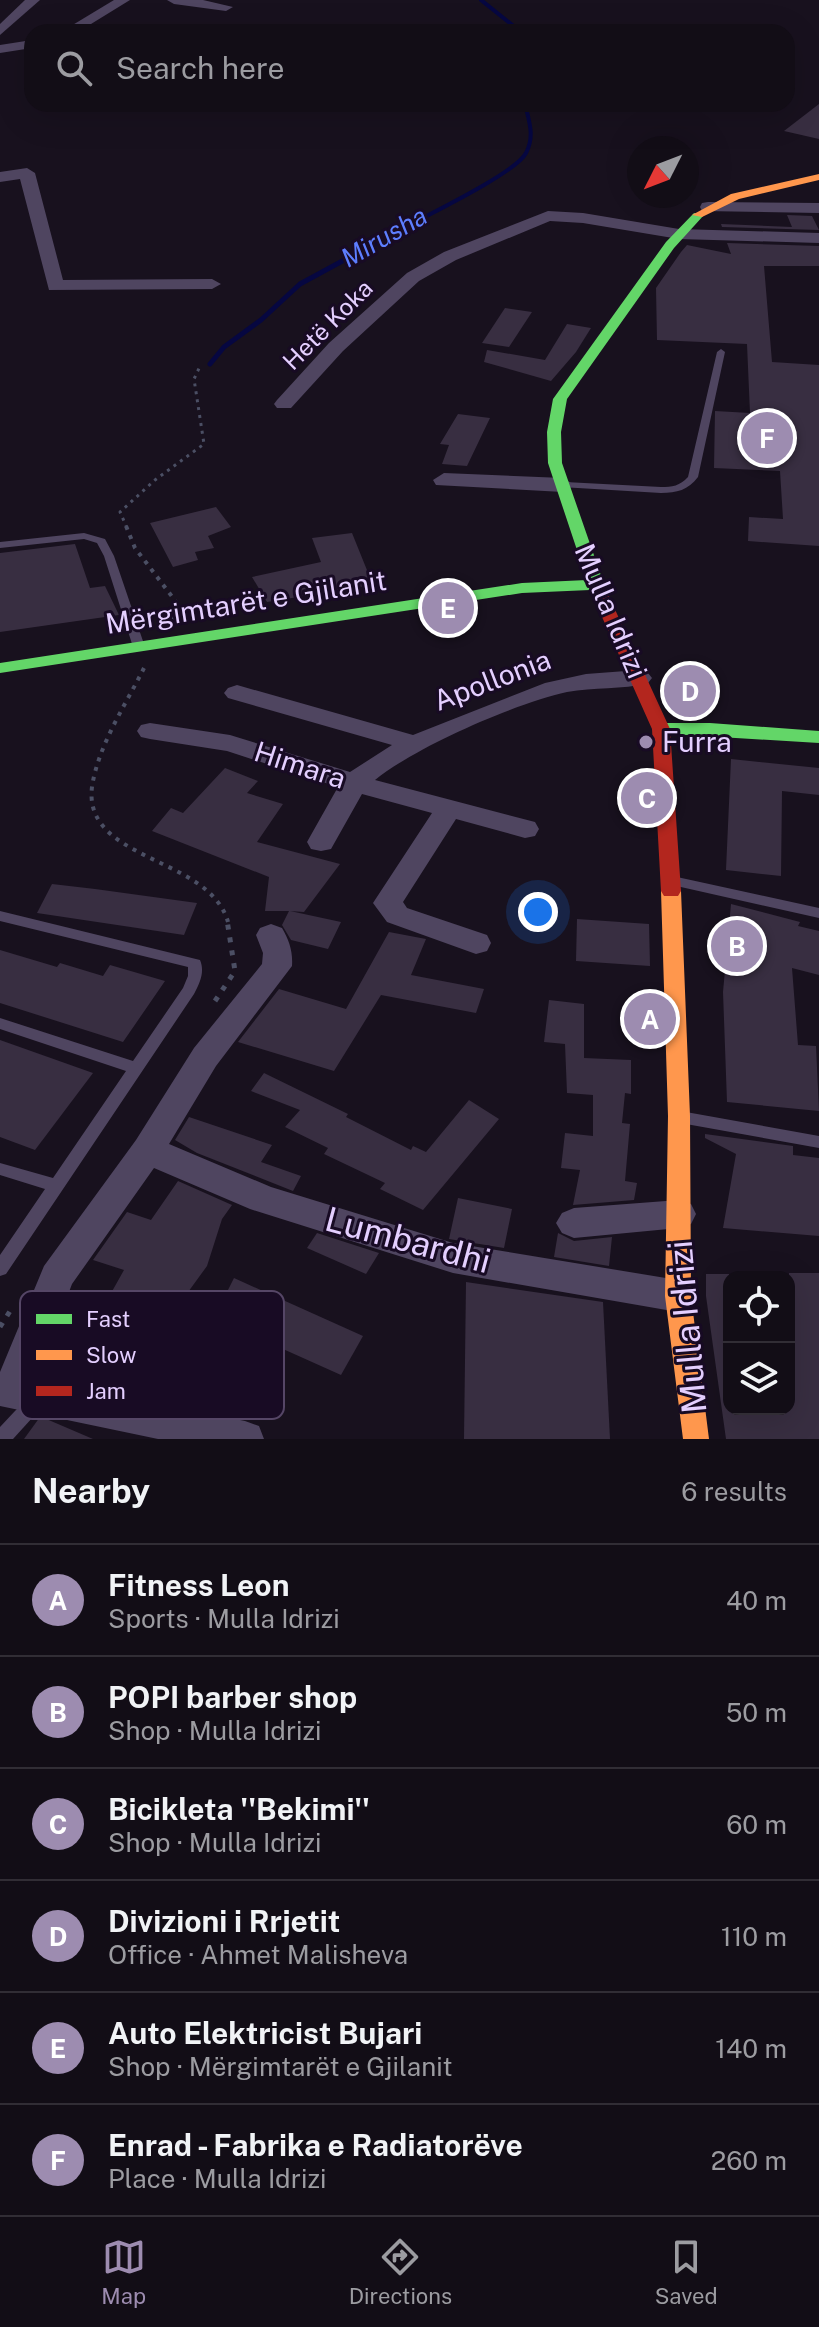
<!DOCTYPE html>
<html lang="en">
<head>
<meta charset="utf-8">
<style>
  :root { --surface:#120d16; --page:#1b161f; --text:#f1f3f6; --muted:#9c9ca1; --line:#312d35; --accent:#9d8cb0 }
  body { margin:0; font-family:"Public Sans",sans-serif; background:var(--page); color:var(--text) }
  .controls { position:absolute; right:24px; bottom:24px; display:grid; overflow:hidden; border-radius:16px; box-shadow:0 8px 32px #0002 }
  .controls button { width:72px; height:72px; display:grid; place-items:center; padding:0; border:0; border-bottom:2px solid var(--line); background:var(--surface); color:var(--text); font:40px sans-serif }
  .compass { position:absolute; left:627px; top:136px; width:72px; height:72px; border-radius:50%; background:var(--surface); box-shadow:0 8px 32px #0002; rotate:228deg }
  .you { position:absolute; left:538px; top:912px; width:28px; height:28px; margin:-20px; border:6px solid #fff; border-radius:50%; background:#1a73e8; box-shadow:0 0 0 12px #1a73e833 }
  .badge { display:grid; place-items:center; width:52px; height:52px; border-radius:50%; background:var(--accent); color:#fff; font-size:26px; font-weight:700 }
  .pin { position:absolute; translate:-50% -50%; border:4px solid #fff; box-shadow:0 2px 8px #0006 }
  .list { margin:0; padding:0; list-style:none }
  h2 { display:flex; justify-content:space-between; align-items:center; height:104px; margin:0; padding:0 32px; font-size:34px }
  h2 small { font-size:26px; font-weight:400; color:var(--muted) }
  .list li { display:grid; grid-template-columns:52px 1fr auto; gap:24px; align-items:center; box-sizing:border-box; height:112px; padding:0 32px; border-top:2px solid var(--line) }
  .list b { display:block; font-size:30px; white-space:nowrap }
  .list p { margin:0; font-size:26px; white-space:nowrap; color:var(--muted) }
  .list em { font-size:26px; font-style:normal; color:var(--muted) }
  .icon { flex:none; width:44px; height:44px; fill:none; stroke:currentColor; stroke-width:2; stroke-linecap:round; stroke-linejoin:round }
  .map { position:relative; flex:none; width:819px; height:1439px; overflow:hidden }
  .search { position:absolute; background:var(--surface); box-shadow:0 8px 32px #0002; left:24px; right:24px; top:24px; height:88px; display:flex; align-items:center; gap:20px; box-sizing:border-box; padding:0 28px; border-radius:24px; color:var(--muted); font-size:30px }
  .sheet { height:776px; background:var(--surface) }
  nav { display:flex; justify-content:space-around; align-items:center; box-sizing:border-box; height:112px; border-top:2px solid var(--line); background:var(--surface); font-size:22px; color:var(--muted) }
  nav a { display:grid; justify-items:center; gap:4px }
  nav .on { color:var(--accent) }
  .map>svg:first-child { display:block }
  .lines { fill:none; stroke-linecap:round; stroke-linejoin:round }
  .stream-far1 { stroke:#060741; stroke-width:4 }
  .stream { stroke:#060741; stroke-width:5 }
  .building { fill:#382e41 }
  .path-far2 { stroke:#4b4f64; stroke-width:3; stroke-dasharray:3 5; stroke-linecap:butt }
  .path-far1 { stroke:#4b4f64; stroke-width:4; stroke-dasharray:4 6; stroke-linecap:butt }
  .path { stroke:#4b4f64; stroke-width:5; stroke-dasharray:5 8; stroke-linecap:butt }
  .lane { fill:#4f4560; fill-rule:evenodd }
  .street { fill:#4f4560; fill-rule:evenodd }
  .fast { fill:#63d668; fill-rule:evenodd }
  .slow { fill:#ff974d; fill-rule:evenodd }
  .jam { fill:#b3261e; fill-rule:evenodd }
  .poi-dot { fill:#9d8cb0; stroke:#180b24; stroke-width:3 }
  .labels { text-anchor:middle; stroke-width:6; stroke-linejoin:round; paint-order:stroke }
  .far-street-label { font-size:24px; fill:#e4cfff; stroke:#180b24 }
  .far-water-label { font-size:26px; font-style:italic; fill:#5d7eff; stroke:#180b24 }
  .street-label { font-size:28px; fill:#e4cfff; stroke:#180b24 }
  .poi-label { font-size:28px; fill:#e4cfff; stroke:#180b24; text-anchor:start }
  .near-street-label { font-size:34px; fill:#e4cfff; stroke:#180b24 }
  .key { fill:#180b24; stroke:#554666; stroke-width:2 }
  .key-label { font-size:22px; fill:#e4cfff }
</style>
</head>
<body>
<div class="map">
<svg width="819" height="1439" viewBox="0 0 819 1439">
  <rect width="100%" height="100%" fill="#18111e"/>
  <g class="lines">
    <!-- stream-far1 -->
    <g class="stream-far1">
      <path d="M481,0L521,32"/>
      <path d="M402,229C425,216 516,173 526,153C535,136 529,121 525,104"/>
    </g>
    <!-- stream -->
    <path class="stream" d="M210,364L224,347L261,320L300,284L405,227"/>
  </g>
  <!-- building -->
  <g class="building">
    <path d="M819,104V139L784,131Z"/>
    <path d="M787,215L812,216L819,230L722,227L721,224L792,227Z"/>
    <path d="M727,243L819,246V266H764L772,362L819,365V546L748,541L749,517L783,519L780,471L714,468L715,411L750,413L747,344L657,340L656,288L681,252L687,245L731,254Z"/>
    <path d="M505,308L532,312L509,347L482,343Z"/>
    <path d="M567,324L591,328L576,352L551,381L484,362L487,350L545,360Z"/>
    <path d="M458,414L490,418L467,466L442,464L449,445L440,444Z"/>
    <path d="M216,507L231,527L208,536L214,548L195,552L198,560L173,567L150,523Z"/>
    <path d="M352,533L373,585L267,602L252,577L321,562L312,538Z"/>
    <path d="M75,544L90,588L105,586L119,615L0,632V553Z"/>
    <path d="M474,608L462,627L419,617Z"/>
    <path d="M731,759L819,768V795L782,791L781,876L726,870Z"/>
    <path d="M225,768L258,781L247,793L283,804L257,842L340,864L304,912L290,911L341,922L328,949L291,940L282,925L289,911H265L269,877L152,831L171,808L183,813Z"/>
    <path d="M52,884L95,889L197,903L184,935L37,913Z"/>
    <path d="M731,904L800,922L798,926L819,931V975L792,968L798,1045L816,1046L819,1111L727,1102L723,992Z"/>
    <path d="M577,919L649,924L650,966L576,961Z"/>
    <path d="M389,932L426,939L411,975L484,989L476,1013L381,995L334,1071L238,1042L279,989L346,1009Z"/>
    <path d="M0,950L57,967L60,963L103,976L110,965L165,981L123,1042L0,1003Z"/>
    <path d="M549,1000L584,1004V1058L631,1060V1094L625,1093L622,1123L630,1124L625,1181L637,1183L634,1200L573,1205L580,1170L561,1168L565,1133L593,1136V1095L567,1093L565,1044L544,1042Z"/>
    <path d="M0,1040L93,1073L35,1150L0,1137Z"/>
    <path d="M264,1073L348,1114L346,1117L411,1150L413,1146L426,1152L469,1100L499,1119L423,1210L380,1189L385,1183L324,1154L328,1148L285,1127L300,1110L251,1091Z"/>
    <path d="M189,1117L272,1145L261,1162L301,1176L293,1191L197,1153L175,1140Z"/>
    <path d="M705,1134L793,1146V1155L819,1158V1236L723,1228L736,1154L705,1138Z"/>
    <path d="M178,1181L232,1205L222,1219L207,1266L183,1299L177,1295L154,1338L96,1320L124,1270L93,1260L127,1212L151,1220Z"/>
    <path d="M458,1198L512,1209L504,1248L449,1239Z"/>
    <path d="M317,1233L379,1253L366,1274L307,1248Z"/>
    <path d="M558,1233L574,1241L612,1237L609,1266L554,1257Z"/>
    <path d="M789,1273H819V1439H726L706,1296V1274H729V1409H789Z"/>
    <path d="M234,1278L363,1336L341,1375L214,1318Z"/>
    <path d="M466,1282L603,1302L610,1439H464Z"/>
    <path d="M40,1417L44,1418L93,1439H24Z"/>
  </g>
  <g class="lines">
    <!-- path-far2 -->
    <path class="path-far2" d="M127,528L120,512L155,480L204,444L194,379L201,364"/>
    <!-- path-far1 -->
    <g class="path-far1">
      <path d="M126,526L135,548L180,607L172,619"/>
      <path d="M144,668C126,704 101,741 93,781C76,862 209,854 228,922"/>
    </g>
    <!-- path -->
    <g class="path">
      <path d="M215,1001L235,971L227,920"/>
      <path d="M0,1327L12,1308"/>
    </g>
    <!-- lane -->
    <g class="lane">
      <path d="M721,349L725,352L698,477C688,490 677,493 661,493L561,487V483L565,482L661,487C672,487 680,486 688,477L717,352Z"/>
      <path d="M84,533L105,539L114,556L145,647L143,649H135L133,647L104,556L97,543L84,539L0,548V542Z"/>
      <path d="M677,877L819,908V918L672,885L670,882L672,879Z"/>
      <path d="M0,911L200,960C205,972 200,983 194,994L6,1274L0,1276V1255L45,1189L0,1175V1163L53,1178L126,1071L0,1029V1018L133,1061L183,988L188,976V967L0,921Z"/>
      <path d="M686,1112L819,1136V1148L686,1124L681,1122L678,1118L681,1114Z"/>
      <path d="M37,1392L43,1394L46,1400L43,1406L13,1439H0V1427L31,1394Z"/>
    </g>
    <!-- street -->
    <g class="street">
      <path d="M25,0H40L0,35V24Z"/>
      <path d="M114,0H130L78,32H61Z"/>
      <path d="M167,0H203L233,7L226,11L174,4Z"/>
      <path d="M32,40V48L0,53V45Z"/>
      <path d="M27,168L35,173L63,280L212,279L221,284L212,289L49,290L20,179L0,182V172Z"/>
      <path d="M708,202L819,203V213L702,211L700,207L702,203Z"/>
      <path d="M548,211L583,213L679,229L819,233V243L679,239L583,223L550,221L456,260L419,281L343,351L291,408H277L274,404L277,400L329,343L407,273L444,252Z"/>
      <path d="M444,473L563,478L574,485L563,492L436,485L433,480Z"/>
      <path d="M639,670L648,673L652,678L648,683C622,690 594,687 567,692C514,704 417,746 375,780L535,822L539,829L535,836L525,838L456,819L403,902L407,908L487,935L491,943L487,951L476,954L387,922L373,903L432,813L362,794L331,849L321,851L311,849L307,842L338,787L227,751L150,739L141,737L137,731L141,725L150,723L230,735L350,772L392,745L228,698L224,693L228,688L237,685L413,735L545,683L586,674Z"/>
      <path d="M271,924L282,928C289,940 293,951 292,966L216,1066L169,1144L271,1187L453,1243L678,1280L691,1285L696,1296L691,1307L678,1312L453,1273L250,1209L154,1168L72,1284L36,1379L245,1421L259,1426L264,1439H158L0,1406V1372L44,1266L136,1140L194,1048L262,964L263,953L256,935L260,928Z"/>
      <path d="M679,1200L691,1204L696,1214L691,1224L679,1228L574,1238L562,1233L556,1223L562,1213L574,1208Z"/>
    </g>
    <!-- fast -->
    <g class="fast">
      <path d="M694,213L704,215L674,248L567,399L561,432L562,463L606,590L604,593L598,595L590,590L522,593L0,673V663L522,583L587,580L548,463L547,432L553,399L666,242Z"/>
      <path d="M661,723H710L819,731V743L655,733L652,729Z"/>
    </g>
    <!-- slow -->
    <g class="slow">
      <path d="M819,174V180L739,199L702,217L692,215L731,194Z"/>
      <path d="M671,884L678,886L681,891L690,1116L691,1296L709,1439H683L665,1296L668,1116L661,891L664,886Z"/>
    </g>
    <!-- jam -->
    <path class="jam" d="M598,585L606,590L670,729L681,891L678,896H664L661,891L652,729L590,590Z"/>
  </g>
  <!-- markers -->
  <circle class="poi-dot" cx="646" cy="742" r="8"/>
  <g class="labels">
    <!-- far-street labels -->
    <g class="far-street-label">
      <text transform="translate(328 325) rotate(-45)" y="8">Hetë Koka</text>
    </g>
    <!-- far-water labels -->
    <g class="far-water-label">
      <text transform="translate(384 237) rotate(-30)" y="9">Mirusha</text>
    </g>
    <!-- street labels -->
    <g class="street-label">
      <text transform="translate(246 602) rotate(-9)" y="10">Mërgimtarët e Gjilanit</text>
      <text transform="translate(611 611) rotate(67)" y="10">Mulla Idrizi</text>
      <text transform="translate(492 680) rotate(-21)" y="10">Apollonia</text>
      <text transform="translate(300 765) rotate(18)" y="10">Himara</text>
    </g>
    <!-- poi labels -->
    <g class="poi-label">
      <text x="662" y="752">Furra</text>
    </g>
    <!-- near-street labels -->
    <g class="near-street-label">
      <text transform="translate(408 1240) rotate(15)" y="12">Lumbardhi</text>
      <text transform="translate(687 1327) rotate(-95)" y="12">Mulla Idrizi</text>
    </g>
  </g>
  <!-- legend -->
  <rect x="20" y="1291" width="264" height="128" rx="12" class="key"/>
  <rect x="36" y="1314" width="36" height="10" fill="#63d668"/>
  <rect x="36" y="1350" width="36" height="10" fill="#ff974d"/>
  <rect x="36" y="1386" width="36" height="10" fill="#b3261e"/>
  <g class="key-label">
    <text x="86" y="1327">Fast</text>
    <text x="86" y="1363">Slow</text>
    <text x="86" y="1399">Jam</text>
  </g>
</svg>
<div class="controls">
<button><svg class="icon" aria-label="locate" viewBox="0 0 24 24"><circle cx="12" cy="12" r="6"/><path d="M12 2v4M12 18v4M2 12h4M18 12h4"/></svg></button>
<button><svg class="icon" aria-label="layers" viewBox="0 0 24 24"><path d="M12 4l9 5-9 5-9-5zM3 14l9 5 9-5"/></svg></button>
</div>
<svg class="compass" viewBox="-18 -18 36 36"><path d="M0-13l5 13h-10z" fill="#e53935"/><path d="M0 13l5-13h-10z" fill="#9c9ca1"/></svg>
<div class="you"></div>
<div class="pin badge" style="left:650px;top:1019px">A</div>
<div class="pin badge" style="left:737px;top:946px">B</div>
<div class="pin badge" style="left:647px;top:798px">C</div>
<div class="pin badge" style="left:690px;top:691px">D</div>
<div class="pin badge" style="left:448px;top:608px">E</div>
<div class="pin badge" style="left:767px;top:438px">F</div>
<div class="search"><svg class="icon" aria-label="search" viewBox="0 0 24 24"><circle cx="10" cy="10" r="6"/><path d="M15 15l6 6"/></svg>Search here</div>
</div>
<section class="sheet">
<h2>Nearby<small>6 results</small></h2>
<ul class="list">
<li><span class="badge">A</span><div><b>Fitness Leon</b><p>Sports · Mulla Idrizi</p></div><em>40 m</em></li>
<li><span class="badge">B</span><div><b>POPI barber shop</b><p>Shop · Mulla Idrizi</p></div><em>50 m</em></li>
<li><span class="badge">C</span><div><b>Bicikleta ''Bekimi''</b><p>Shop · Mulla Idrizi</p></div><em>60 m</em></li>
<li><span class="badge">D</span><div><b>Divizioni i Rrjetit</b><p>Office · Ahmet Malisheva</p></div><em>110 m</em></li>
<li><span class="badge">E</span><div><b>Auto Elektricist Bujari</b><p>Shop · Mërgimtarët e Gjilanit</p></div><em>140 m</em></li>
<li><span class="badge">F</span><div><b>Enrad - Fabrika e Radiatorëve</b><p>Place · Mulla Idrizi</p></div><em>260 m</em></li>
</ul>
</section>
<nav>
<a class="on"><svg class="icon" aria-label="map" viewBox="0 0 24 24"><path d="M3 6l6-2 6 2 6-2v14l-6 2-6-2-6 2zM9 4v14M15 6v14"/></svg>Map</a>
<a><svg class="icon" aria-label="directions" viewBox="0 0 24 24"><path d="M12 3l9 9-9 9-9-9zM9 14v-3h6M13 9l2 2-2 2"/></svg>Directions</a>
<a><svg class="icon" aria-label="saved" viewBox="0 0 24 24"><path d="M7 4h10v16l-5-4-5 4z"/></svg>Saved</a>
</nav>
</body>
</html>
